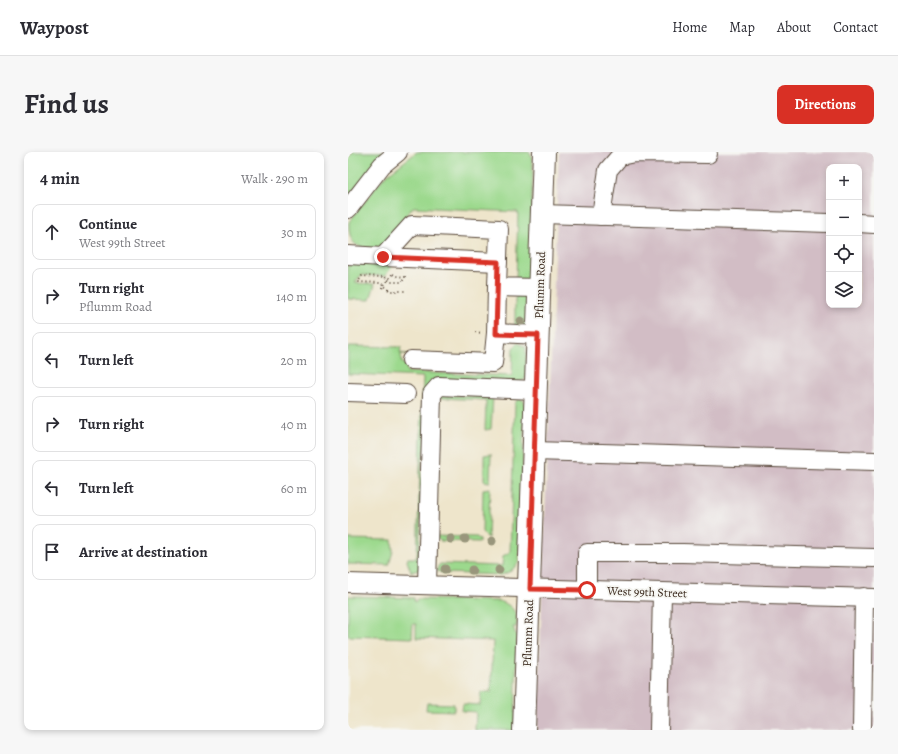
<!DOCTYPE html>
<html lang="en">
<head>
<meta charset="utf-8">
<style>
  :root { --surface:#fff; --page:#f7f7f7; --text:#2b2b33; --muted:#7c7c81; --line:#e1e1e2; --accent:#d93025 }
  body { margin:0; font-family:Alegreya,serif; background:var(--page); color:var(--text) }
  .controls { position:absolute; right:12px; top:12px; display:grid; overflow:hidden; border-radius:8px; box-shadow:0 2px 6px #0003 }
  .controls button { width:36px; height:36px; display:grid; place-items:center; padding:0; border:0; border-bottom:1px solid var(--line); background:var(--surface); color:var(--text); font:20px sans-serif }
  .stop { position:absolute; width:12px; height:12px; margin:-9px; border:3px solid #d93025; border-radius:50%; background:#fff }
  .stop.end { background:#d93025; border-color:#fff; box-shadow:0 1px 4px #0008 }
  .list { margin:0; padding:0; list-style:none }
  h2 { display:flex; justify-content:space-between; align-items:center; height:52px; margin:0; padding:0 16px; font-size:17px }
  h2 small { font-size:13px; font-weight:400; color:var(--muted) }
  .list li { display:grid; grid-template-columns:26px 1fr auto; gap:12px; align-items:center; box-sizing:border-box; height:56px; margin:0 8px 8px; padding:0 8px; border:1px solid var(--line); border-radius:8px }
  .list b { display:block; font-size:15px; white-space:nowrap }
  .list p { margin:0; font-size:13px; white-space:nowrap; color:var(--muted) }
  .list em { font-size:13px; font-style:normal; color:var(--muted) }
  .icon { flex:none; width:22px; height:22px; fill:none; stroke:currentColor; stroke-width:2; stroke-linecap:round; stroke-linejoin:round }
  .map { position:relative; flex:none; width:526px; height:578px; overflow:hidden; border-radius:8px }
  header { display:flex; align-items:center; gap:24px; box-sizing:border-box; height:56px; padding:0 20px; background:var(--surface); border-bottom:1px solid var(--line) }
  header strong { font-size:19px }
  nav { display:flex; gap:22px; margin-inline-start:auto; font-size:14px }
  .intro { display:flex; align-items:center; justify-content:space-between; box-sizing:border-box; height:96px; padding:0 24px }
  h1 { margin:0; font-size:28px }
  .button { padding:10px 18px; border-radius:8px; background:var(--accent); color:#fff; font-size:14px; font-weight:700 }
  main { display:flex; gap:24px; padding:0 24px }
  aside { flex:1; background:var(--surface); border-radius:8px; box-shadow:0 2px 6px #0003 }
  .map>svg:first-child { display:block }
  .industrial { fill:#d2bdc5; fill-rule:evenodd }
  .green { fill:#9cd98d; stroke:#6c8256 }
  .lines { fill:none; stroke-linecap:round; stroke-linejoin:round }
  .minor-casing { stroke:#564638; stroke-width:20 }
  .major-casing { stroke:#564638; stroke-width:24 }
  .path { stroke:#564638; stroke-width:2; stroke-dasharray:1 3; stroke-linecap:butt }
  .minor { stroke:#fff; stroke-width:18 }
  .major { stroke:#fff; stroke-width:22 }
  .tree { fill:#99967b }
  .route { stroke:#d93025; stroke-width:5 }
  .labels { text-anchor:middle; stroke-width:3.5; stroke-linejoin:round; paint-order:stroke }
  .street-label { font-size:12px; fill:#3b2a1e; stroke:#f6f6f2 }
</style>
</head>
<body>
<header>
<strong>Waypost</strong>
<nav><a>Home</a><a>Map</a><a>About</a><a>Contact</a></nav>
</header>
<div class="intro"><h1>Find us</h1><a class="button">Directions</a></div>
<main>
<aside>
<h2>4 min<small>Walk · 290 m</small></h2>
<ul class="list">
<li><svg class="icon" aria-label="ahead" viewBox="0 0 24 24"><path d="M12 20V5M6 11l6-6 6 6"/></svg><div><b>Continue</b><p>West 99th Street</p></div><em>30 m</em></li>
<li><svg class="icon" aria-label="right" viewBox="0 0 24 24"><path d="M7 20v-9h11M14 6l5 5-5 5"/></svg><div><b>Turn right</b><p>Pflumm Road</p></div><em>140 m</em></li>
<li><svg class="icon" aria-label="left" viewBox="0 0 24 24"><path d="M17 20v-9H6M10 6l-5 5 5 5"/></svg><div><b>Turn left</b></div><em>20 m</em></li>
<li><svg class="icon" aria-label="right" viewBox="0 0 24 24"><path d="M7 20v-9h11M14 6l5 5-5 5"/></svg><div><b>Turn right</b></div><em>40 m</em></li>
<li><svg class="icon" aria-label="left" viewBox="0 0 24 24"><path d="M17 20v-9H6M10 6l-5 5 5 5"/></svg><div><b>Turn left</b></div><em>60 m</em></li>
<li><svg class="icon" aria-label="arrive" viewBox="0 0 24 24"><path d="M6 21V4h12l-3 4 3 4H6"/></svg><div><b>Arrive at destination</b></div></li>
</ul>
</aside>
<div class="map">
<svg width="526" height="578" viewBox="0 0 526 578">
  <rect width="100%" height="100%" fill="#f6f6f2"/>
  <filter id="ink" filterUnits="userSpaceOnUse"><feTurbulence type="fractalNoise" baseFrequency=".025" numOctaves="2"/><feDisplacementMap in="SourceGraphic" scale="8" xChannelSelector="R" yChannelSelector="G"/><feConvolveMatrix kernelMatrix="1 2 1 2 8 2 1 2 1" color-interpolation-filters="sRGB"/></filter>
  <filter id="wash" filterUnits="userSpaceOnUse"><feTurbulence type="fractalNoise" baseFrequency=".012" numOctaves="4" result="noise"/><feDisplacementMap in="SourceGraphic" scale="16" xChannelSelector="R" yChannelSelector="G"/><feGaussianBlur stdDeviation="0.9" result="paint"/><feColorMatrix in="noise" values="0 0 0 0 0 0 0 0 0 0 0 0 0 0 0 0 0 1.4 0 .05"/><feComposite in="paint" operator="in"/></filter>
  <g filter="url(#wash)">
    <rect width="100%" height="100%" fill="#eee5cb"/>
    <!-- industrial -->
    <path class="industrial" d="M211,0H526V578H189ZM481,15H511V153H481Z"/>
    <!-- green -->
    <g class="green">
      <path d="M5,0H38L0,46V7Z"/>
      <path d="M69,0H182L185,12L181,128H168L170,60L65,55L33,96C14,96 0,98 1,70L36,25Z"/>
      <path d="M0,110L46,112L37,124L13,123L7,131L27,132L22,148L0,147Z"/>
      <path d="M177,143L180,146L179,175L167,174V147L168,144Z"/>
      <path d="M170,191L178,195V226L173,230L90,227L74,310L71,418L63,420L59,409L60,406H69L75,225L0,222V194L53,195L52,201L59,202H53L54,211L59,212V220L164,224L165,196Z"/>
      <path d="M92,243L145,245L143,277L137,278L138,248L91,246Z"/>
      <path d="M171,247L175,248L177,251L171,410L163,419L154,423L95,421L89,419L90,414L92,412L154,414L155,404L162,400L167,251Z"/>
      <path d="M143,302L142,330L136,329V303Z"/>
      <path d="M142,336L140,386L134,380L135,337Z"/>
      <path d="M87,384L129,385L132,388V390L92,389Z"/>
      <path d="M0,387L44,388L45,399L41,413L0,412Z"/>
      <path d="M0,444L66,446V449L68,450L69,447L151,449C163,452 172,462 168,475H165L169,485L167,578H127L128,560L114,559L115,552L132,553L133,540H143L145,489L68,486V472H65L64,486L0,484Z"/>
      <path d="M79,551L106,552V559L78,558Z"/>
    </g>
  </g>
  <g filter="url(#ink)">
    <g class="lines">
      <defs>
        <g id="minor">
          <path d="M0,57L34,13L50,0"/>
          <path d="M194,62L481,71"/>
          <path d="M253,64L260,18L272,4L286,1L360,2"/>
          <path d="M511,71L526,72"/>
          <path d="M0,103L35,105L64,73L151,77L149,135L191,136"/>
          <path d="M35,105L150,110"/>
          <path d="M148,181L149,135"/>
          <path d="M63,208L145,211L148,181L190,183"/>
          <path d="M0,240L58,242"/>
          <path d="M186,299L526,309"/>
          <path d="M0,431L526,446"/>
          <path d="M79,433L84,242L91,234L188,238"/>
          <path d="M239,438V401H334L526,406"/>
          <path d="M311,578L314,441"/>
          <path d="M514,578L516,445"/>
        </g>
        <path id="major" d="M176,578L196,0"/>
      </defs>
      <!-- minor casing -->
      <use href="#minor" class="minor-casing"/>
      <!-- major casing -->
      <use href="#major" class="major-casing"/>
      <!-- path -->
      <g class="path">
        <path d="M45,122L48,124L57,125L54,130H43L37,125L14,124L10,130L33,131L42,139H57"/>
        <path d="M34,136L45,121"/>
        <path d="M127,180L134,181"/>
      </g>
      <!-- minor -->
      <use href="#minor" class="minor"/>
      <!-- major -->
      <use href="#major" class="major"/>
    </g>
    <!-- trees -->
    <g class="tree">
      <circle cx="173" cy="169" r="4.5"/>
      <circle cx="103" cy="387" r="4.5"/>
      <circle cx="117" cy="387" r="4.5"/>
      <circle cx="144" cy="389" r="4.5"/>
      <circle cx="97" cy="417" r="4.5"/>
      <circle cx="124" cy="418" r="4.5"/>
      <circle cx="151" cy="418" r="4.5"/>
    </g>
  </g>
  <g class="lines" filter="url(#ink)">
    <!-- route -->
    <path class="route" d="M35,105L150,110L148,182L190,183L182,437L239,438"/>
  </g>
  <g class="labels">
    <!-- street labels -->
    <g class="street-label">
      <text transform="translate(192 133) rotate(-88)" y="4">Pflumm Road</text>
      <text transform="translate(299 440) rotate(2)" y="4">West 99th Street</text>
      <text transform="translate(180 481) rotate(-88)" y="4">Pflumm Road</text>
    </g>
  </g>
</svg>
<div class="controls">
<button>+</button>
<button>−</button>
<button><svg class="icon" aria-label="locate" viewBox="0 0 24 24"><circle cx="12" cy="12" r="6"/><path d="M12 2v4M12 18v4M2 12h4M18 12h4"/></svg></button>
<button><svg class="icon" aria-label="layers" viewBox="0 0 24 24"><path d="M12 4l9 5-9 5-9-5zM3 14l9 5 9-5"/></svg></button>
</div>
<div class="stop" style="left:239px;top:438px"></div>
<div class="stop end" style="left:35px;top:105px"></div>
</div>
</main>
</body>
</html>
